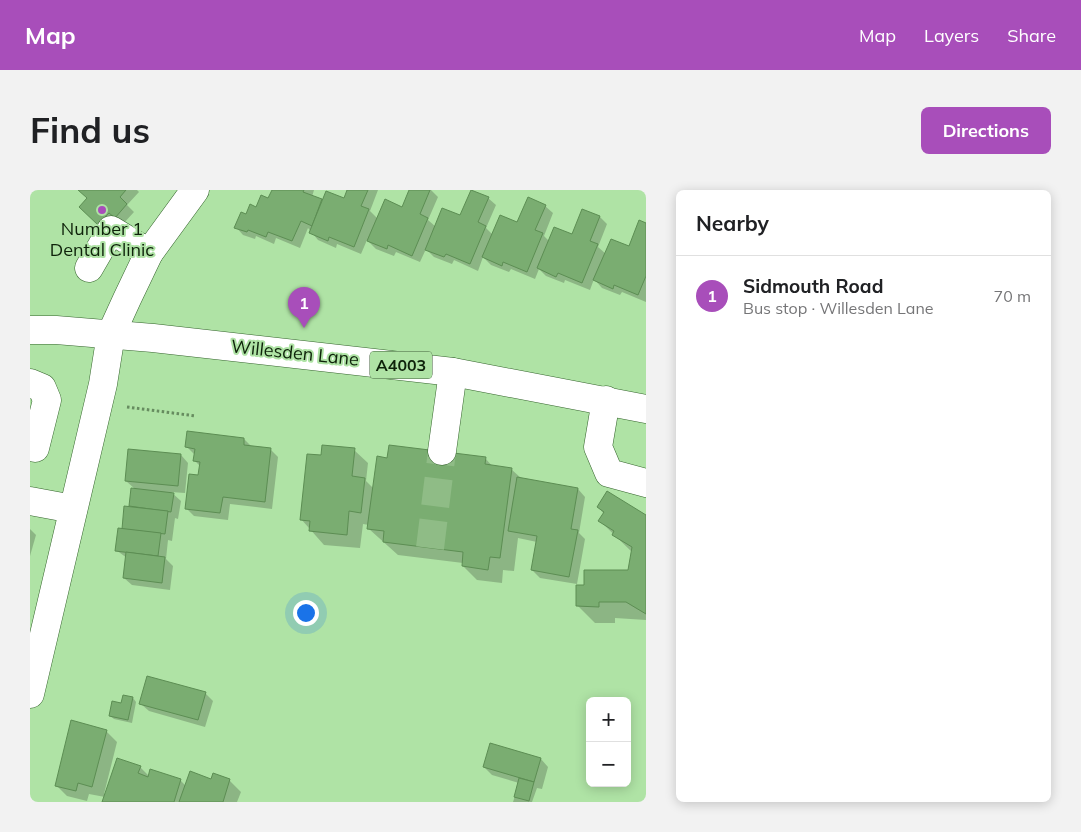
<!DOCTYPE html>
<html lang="en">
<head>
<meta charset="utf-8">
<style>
  :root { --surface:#fff; --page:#f2f2f2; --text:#202124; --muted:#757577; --line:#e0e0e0; --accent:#a84eba }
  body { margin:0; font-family:Mulish,sans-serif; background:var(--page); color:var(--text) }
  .controls { position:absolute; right:15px; bottom:15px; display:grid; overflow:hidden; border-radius:8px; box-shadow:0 2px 12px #0003 }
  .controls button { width:45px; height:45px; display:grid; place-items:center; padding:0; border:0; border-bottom:1px solid var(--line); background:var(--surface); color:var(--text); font:25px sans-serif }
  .you { position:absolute; left:275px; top:422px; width:18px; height:18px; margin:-12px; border:4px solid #fff; border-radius:50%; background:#1a73e8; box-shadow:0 0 0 8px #1a73e833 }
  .badge { display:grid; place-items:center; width:32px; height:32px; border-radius:50%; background:var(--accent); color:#fff; font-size:16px; font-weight:700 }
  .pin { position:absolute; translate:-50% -41px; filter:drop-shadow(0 1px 2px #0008) }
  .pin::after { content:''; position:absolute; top:26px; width:18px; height:15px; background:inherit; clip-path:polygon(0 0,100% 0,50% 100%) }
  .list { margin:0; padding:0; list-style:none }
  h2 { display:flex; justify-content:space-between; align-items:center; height:65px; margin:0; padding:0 20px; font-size:21px }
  h2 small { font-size:16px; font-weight:400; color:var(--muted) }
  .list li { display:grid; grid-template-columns:32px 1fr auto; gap:15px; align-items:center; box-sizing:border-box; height:80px; padding:0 20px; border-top:1px solid var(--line) }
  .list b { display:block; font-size:19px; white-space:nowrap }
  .list p { margin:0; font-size:16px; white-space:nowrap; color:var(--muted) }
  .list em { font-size:16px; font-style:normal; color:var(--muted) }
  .map { position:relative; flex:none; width:616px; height:612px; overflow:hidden; border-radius:8px }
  header { display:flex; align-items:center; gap:30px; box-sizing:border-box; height:70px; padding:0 25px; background:var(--accent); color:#fff }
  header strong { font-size:24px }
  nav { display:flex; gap:28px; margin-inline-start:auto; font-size:18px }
  .intro { display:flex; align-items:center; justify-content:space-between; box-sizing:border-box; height:120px; padding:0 30px }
  h1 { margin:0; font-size:35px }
  .button { padding:12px 22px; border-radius:8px; background:var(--accent); color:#fff; font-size:18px; font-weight:700 }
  main { display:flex; gap:30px; padding:0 30px }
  aside { flex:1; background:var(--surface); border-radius:8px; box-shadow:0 2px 12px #0003 }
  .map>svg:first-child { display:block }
  .shadow { fill:#0003 }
  .building { fill:#7aad71; stroke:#5c8d53 }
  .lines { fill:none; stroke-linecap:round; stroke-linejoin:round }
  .minor-tunnel { stroke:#8fbc86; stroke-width:28; stroke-dasharray:28 14; stroke-linecap:butt }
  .minor-casing { stroke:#34642c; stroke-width:29 }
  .major-casing { stroke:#34642c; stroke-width:29 }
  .path { stroke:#668c5f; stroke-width:3; stroke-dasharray:2.5 2.5; stroke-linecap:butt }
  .minor { stroke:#fff; stroke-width:28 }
  .major { stroke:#fff; stroke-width:28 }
  .poi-dot { fill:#a84eba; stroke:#afe3a5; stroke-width:2 }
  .labels { text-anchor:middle; stroke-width:4; stroke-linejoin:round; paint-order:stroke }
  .shield { fill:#afe3a5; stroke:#3e5c38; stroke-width:1 }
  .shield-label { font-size:16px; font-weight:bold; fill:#0e220a }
  .poi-label { font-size:18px; fill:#0e220a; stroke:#afe3a5 }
  .street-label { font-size:18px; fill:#0e220a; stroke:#afe3a5 }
</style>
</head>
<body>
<header>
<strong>Map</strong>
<nav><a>Map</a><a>Layers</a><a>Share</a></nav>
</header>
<div class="intro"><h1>Find us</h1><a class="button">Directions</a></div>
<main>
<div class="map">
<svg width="616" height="612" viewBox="0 0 616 612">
  <rect width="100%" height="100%" fill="#afe3a5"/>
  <!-- shadow -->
  <g class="shadow">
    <path d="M49,0H107L109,2L97,15L104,22L93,34L76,42L58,8Z"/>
    <path d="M243,0H284L282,7L293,11L314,10L318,0H348L340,21L348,29L373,18L380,0H401L408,7L398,30L406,37L431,26L458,8L466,15L456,38L463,45L488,34L515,16L523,23L514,46L519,51L542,46L553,20L570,27L577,34L568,57L576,64L599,58L616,34V112L592,102L590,105L572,98L564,89L560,100L535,90L534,93L516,86L509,79L505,89L481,79L479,82L461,75L453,67L448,81L424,70L422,74L404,67L396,59L390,72L366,62L364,66L346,59L337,50L331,64L307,54L306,58L288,50L278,38L270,58L246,48L244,54L226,46L225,49L213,45L206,37L217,26L239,10Z"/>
    <path d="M214,249L222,257L240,259L248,267L242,319L200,314L198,330L164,326L156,318L169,287L171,277L165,271V265L157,257Z"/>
    <path d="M324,260L338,273L336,291L344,299L359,269L455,268L463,277L481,279L492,289L548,299L555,307L549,343L555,349L547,394L510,388L502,380L507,352L488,348L484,381L473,380L472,393L447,390L433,376V373L368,365L339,339V335L333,334L330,358L294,355L271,329L292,266Z"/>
    <path d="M151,265L158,273L155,303L141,302L151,311L148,329L145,328L142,351L138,350L136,369L143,376L140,400L102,395L94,388L97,368L86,360L100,318L102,299H105L96,291Z"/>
    <path d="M568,317L616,326V430L585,428V433H565L548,416L555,396L599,382L602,362L570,331L574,324Z"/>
    <path d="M0,339L6,345L0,366Z"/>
    <path d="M175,503L183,511L175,537L119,521L111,514Z"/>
    <path d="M103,508L106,512L102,533L84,529L80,526Z"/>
    <path d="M76,541L87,552L74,604L110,577L119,586L121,581L151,591L156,596L182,590L184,585L200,591L211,602L207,612H74L75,607L59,604L57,611L37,606L26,595Z"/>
    <path d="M511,569L518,577L512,599L507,598L502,612H483L489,593L462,585L454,577Z"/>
  </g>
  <!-- building -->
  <g class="building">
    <path d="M48,0H96L90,7L97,14L85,28L79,23L68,35L49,17L57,8Z"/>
    <path d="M242,0H274L273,2L292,9L282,36L271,31L262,51L238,42L236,47L218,40L217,42L204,38L211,22L216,24L220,14L226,17L231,5L238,8Z"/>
    <path d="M317,0H338L331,16L339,19L324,57L299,47L298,51L279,43L296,1L314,8Z"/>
    <path d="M379,0H400L390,24L398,28L382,66L358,55L357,59L337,51L355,9L372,17Z"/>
    <path d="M441,0L459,7L448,32L456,36L440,74L416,64L414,67L395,60L412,18L430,25Z"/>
    <path d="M498,7L516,15L505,40L513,43L497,82L473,72L472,76L452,67L470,25L487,32Z"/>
    <path d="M552,19L570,26L560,51L568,54L552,93L528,83L526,87L507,78L524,37L542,44Z"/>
    <path d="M609,30L616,33V86L608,105L584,95L583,99L563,90L581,49L599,56Z"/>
    <path d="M157,241L214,248V255L241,258L235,312L193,307L190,323L155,319L159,284L168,285L170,272L163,271L165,259L155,257Z"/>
    <path d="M292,255L325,258L322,286L335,288L331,323L319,321L317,345L279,341L280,331L270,330L277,264L291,265Z"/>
    <path d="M359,255L456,267L455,274L482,278L470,368L460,367L458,380L432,376L433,362L353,352L354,341L337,339L347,266L357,268Z"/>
    <path d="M98,259L151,264L148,296L95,291Z"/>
    <path d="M487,287L548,298L541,339L548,340L539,387L501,380L507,346L478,341Z"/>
    <path d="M101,298L144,303L141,322L99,316Z"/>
    <path d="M577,301L616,325V424L596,412H569V417L546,416V395H554V380H598L602,357L582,345L584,341L568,331L574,322L567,317Z"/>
    <path d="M94,316L138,321L135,344L92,339Z"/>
    <path d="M88,338L131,343L128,366L85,361Z"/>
    <path d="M96,362L135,367L132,393L93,388Z"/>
    <path d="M117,486L176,502L168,530L109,514Z"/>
    <path d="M93,505L103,507L98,530L79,526L82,511L91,513Z"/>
    <path d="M41,530L77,540L62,597L48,593L46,601L25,596Z"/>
    <path d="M460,553L511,568L504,592L453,577Z"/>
    <path d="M87,568L111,576L108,583L118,587L120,579L151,589L144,612H72Z"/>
    <path d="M160,581L181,589L183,583L200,589L193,612H149Z"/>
    <path d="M489,588L504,592L499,611L484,607Z"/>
  </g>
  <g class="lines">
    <!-- minor-tunnel -->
    <path class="minor-tunnel" d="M400,358L412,261"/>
    <defs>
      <g id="minor">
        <path d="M59,78L81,40L119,63"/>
        <path d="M0,193L12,198L17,210L5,258"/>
        <path d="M576,210L568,257L579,283L616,293"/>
        <path d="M412,261L423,182"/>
        <path d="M0,311L43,319"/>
        <path d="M0,504L73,194L81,144L97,109L119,63L165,0"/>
      </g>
      <path id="major" d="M0,140H26L123,148L423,182L616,219"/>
    </defs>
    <!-- minor casing -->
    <use href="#minor" class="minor-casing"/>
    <!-- major casing -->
    <use href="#major" class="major-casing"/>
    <!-- path -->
    <path class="path" d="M97,217L166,226"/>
    <!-- minor -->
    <use href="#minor" class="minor"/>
    <!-- major -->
    <use href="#major" class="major"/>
  </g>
  <!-- markers -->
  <circle class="poi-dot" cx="72" cy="20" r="5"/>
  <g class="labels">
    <!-- shield labels -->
    <rect class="shield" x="340" y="161.5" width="62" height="27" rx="4"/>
    <g class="shield-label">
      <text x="371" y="181">A4003</text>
    </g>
    <!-- poi labels -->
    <g class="poi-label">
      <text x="72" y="45">Number 1<tspan x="72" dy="21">Dental Clinic</tspan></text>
    </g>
    <!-- street labels -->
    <g class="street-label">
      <text transform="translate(265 163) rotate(6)" y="6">Willesden Lane</text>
    </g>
  </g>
</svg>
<div class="controls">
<button>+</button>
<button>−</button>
</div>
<div class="you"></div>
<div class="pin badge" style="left:274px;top:138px">1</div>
</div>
<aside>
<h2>Nearby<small></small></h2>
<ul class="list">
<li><span class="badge">1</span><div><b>Sidmouth Road</b><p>Bus stop · Willesden Lane</p></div><em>70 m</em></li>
</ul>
</aside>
</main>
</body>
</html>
